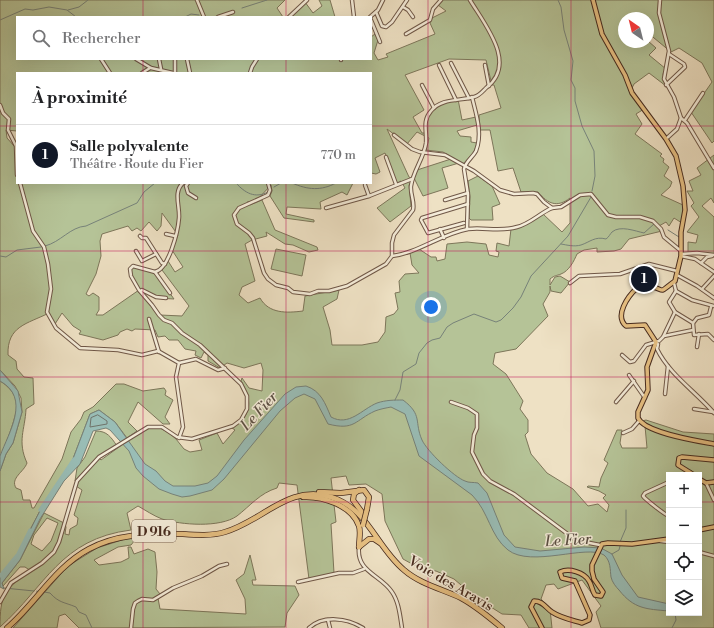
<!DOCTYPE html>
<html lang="fr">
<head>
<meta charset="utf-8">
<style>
  :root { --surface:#fff; --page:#f6f6f6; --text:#202124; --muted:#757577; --line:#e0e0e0; --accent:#111827 }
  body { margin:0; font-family:"Libre Bodoni",serif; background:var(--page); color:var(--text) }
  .controls { position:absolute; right:12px; bottom:12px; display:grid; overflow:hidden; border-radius:0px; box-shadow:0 4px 16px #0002 }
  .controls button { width:36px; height:36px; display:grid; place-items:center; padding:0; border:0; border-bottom:1px solid var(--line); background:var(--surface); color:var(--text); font:20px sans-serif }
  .compass { position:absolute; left:618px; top:12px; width:36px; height:36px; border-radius:50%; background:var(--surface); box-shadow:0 4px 16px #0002; rotate:325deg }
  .you { position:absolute; left:431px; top:307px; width:14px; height:14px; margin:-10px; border:3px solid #fff; border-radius:50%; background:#1a73e8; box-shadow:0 0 0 6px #1a73e833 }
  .badge { display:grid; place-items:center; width:26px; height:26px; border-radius:50%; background:var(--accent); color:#fff; font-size:13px; font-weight:700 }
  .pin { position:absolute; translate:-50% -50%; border:2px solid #fff; box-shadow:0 1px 4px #0006 }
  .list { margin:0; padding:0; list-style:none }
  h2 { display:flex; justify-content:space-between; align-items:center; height:52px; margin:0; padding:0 16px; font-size:17px }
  h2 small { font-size:13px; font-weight:400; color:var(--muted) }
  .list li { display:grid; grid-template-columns:26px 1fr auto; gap:12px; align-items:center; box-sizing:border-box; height:60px; padding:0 16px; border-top:1px solid var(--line) }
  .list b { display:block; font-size:15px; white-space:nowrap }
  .list p { margin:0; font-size:13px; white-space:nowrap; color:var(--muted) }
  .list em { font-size:13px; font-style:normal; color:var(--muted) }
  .icon { flex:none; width:22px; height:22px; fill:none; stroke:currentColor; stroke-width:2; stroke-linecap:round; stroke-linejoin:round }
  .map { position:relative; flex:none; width:714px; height:628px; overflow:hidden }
  .search { position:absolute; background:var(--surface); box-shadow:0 4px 16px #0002; left:16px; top:16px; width:356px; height:44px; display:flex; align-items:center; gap:10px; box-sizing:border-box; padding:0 14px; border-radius:0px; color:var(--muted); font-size:15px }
  .panel { position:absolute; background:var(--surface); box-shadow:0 4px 16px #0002; left:16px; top:72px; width:356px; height:112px; border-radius:0px }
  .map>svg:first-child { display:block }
  .green { fill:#b5c397; stroke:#7d765a; fill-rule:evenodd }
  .water { fill:#99bdb6; stroke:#778279 }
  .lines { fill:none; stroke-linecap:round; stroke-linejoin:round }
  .shore { stroke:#6f736a; stroke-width:1 }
  .stream { stroke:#778279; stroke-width:1 }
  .river { stroke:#99bdb6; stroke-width:3.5 }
  .minor-casing { stroke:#6f5747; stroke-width:4.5 }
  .major-casing { stroke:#45291d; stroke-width:5.5 }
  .highway-casing { stroke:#45291d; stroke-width:6 }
  .minor { stroke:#f4ecd9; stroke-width:2.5 }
  .major { stroke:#e7c082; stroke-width:3.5 }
  .highway { stroke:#e7c082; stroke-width:4.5 }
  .highway-bridge-casing { stroke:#45291d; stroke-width:6; stroke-linecap:butt }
  .highway-bridge { stroke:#e7c082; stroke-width:4.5 }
  .grid { fill:none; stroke:#c2185b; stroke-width:1; stroke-opacity:0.55 }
  .labels { text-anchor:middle; stroke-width:3; stroke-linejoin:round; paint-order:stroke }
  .shield { fill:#f4ecd9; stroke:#7a6455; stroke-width:1 }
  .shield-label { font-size:13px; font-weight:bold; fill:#45291d }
  .street-label { font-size:14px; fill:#45291d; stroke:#f4ecd9 }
  .water-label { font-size:15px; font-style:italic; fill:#5a4e43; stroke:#f4ecd9 }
</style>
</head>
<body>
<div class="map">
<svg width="714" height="628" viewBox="0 0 714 628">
  <rect width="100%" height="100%" fill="#eee1c4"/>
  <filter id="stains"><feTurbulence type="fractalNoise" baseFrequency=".005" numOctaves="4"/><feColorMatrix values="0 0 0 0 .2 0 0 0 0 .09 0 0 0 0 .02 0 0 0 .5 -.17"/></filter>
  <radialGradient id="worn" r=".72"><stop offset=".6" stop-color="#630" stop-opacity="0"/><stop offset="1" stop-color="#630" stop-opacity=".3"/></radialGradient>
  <!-- green -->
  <g class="green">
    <path d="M0,0H285L277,8L283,17H17V59H371V37L375,34L378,40L374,53L378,60L388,57L386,54L435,34L430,23L432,18L446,11L438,5L443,0H714V141L712,143L691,112L712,82L702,63L679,48L671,52L648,33V18H624V42L648,41L656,48L649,55L666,69L663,74L666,86L649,73L634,84L631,90L644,109L636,114L642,124L635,134L662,154L660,156L664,159L663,162L669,167L664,176L672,182L670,187L661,195L683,205L682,223L674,218L669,226L666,222L659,226L662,231L629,239L621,249L614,251L597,252V248L584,250L577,254C574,261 569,271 561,274C556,276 555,275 550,279V285L555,277L560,276L570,282L561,293L551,291L550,286V292L543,304L548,316L516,349L495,353L493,364L506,374L523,401L520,409L528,420V432L525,435L531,454L547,473L573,489L588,506L598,504L607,512L609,505L603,498L606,495L599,491L587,487L588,486L599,487L601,478L608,463L604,460L617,430H622L620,443L622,448H647L645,426L661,431L642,421L646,420L683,432L714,434V628H601L596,612L601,606L582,580L558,589L554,584L546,585L541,599L550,609L552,628H529L521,615L502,614L475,597L454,579L436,571L423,570L403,559L385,521L382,494L366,484L349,485L346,476L331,478L336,522L331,524L334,573L309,579L297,485L279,483L277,488C260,493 250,506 237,516C220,528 181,525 162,519C154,516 145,510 138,506L127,513L131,530C60,539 46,586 0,627C0,595 4,589 31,571L25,567H20L3,586L2,583L20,560L44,513L64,523L66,527L65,534L69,535L70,529L77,525L78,518L74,515L82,490L76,486L79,480L99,458L101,460L137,434L150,428H160L169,433L176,439L184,449L190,452L202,450L199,440L217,433L223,444L235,430L232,428C253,415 252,400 241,381L242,378L249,388L262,391L263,370L261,363L244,368L227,363L220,368L208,361V355L204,352L201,358L195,355L196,351L185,349L178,340H169L165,336L158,337L155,330L135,329L132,331L127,329L120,332L118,335L103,340L79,334L81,331L73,326L62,313L55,324L49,313C27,324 7,326 8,355L16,361L17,369L24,377L33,378L34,404L26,409C25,430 17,441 27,463C24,472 10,478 16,488L21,490L23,500H30L32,508H34L62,459L71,432L81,419L84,412L93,407L116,384H124L143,391L164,388L166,391L165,395L173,400L165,417L170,424H163L138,402L128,422L137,431L127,438L115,422L99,410L90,414L71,464L43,505L15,559L0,576V471L6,454L13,443L22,412L21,398L15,386L0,370ZM449,59L486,60L492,85H494L501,108L479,115L480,130H490L498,171L513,168L521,192H538C548,204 557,208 570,198V223L562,232L543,214L517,228L511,229L509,246L497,243L496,251L499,252L498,257L489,255L486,244L467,242L447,244L445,259L437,261L436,257H431L419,249L410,253L412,265L419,273L405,274L399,281L400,292L395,293L398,309L394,314L386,317L385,332L378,342L362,345H332L330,330L323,307L337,299L339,290L305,296L303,311C287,313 269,314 260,298L248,303L239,295L242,287L255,281L245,244L252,240L267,236L266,232L285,244L293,245L309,252L318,250L317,247L275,230L262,200L250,205L247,202L257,200L271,185L272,191L270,196L284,218L314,222V220L286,214L287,207L321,209L320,202L342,192L347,195L353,183H17V147H15L7,138L6,130L17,131V73H371V173L376,174L380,172L375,158L385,153L397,183L401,181L405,188L377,208L390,222L411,206L409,185L414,178L423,196L448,188L442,168L459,163L451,159L417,170L412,179L409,177L387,129L407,144L417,132L429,138L426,150L443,152L463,164L474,152L477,143L471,142V137L460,136L457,131L477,125L476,117L462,120L458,99C436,105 426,108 425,133H422L413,117L424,110L405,75ZM162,213L178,235L172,250L183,267L175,272L168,261L162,270L189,306L182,316L160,315L141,293L143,292L157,298L174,299L156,274L135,266L130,269L131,276L139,290L103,315H96L99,310V297L93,293L89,296L86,294L96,274L101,256L100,241L102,234L128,226L132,231L137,228L141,231L149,222L157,231L161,226ZM669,475H699V613H669ZM47,518L58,523L51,541L42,551L31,544L34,535Z"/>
    <path d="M319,0H330L335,17H290L305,2L313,13L322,6Z"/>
    <path d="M714,155V203L711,198L702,206L714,217V255L688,253V242L696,243L698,235L687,232L699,217L691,206L694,203L687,191H693L689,181L701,175L697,168Z"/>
    <path d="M478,176L492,186L500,204L492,207L493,220H471L469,218L470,197L468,181Z"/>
    <path d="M276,249L306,255L302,276L271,269Z"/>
    <path d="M0,381C7,385 16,394 17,403C18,413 5,447 0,457Z"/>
    <path d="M96,431C107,431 111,437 117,446L98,457L75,481L77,468L85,457Z"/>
    <path d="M131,537L135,540L131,545L118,547L94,560L99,565L121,562L129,558L128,547H131L134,554L148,549L155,552L157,572L156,589L160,594L158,598L160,609L246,614L245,599L236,580L244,574L250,555L256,580H252L253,585L295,586L299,595L287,613L285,627L79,628L65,614L59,616L57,628H13L68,566L97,548Z"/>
  </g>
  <!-- water -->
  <g class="water">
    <path d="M0,370L18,391L22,412L13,443L6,454L0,471C0,467 0,460 0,456C9,432 31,398 0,381Z"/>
    <path d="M306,386C321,391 325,403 331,417C349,427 362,409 377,403C386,400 394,400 403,400C423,415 414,422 422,440C427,451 454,477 465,481C469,483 473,482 478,483L487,493L504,535L515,547L540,551L584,547L601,548L612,554L622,575L638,597L669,604V611C646,609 634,609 619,590C616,587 612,582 611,577C610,570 611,561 604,555C587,544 531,568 508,550C490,536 489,512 472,495L419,456L405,414L391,407C386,408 380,409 375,411C355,420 355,431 328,424L315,399L304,394L295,398L280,411L224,479L212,490L190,496L182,497L172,494L159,489L143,476L136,468L129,451L110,430L106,428L93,431L80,464L64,481L40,519L20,560L2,583L4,589L0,587V576L15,559L43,505L71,464L90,414L99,410L115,422L145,464L156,471L165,481L173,486H195L208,483L217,476L244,440L285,394L296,387Z"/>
  </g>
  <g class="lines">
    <!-- shore -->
    <path class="shore" d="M98,415L107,421V424L90,427L91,418Z"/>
    <!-- stream -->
    <g class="stream">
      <path d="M558,0L561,7L564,30L573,61L571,80L575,88V101L582,126L594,151L595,176L592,191"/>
      <path d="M242,8L267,0"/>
      <path d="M68,10L79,7L88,0"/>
      <path d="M185,17L191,14L199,15"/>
      <path d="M0,20L25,9L33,10L49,7L67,10L76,17"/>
      <path d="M236,183C245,193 255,199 268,192"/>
      <path d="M292,183C308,190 321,191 336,183"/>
      <path d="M274,187L281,183"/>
      <path d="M656,222L661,227"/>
      <path d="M668,230L679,237"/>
      <path d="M561,244C567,245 574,247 581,245C590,242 595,236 606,239C609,237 610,234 612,232C620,225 635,231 644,233L654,224"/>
      <path d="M45,246C61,242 70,227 86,226L137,203L144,192L155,183"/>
      <path d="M0,256L6,257L17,250L41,247"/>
      <path d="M395,400L400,390L403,372L416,364L419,353L427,343L432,340L440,338L447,327L453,323L474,314L496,322L501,320L513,308L521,297L531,276L568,236L591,197"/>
      <path d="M620,542L626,528V510"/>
      <path d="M612,554L619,550L620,546"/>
      <path d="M4,588L34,591"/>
      <path d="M37,591V592"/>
      <path d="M44,592L50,593C59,603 64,602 76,607L79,612L86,615L92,628"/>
      <path d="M672,628L676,620L675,613"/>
    </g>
    <!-- river -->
    <g class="river">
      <path d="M40,510L74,459"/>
      <path d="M0,576L18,554L30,530"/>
    </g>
    <defs>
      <g id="minor">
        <path d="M197,0L204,17"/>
        <path d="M352,0L354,17"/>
        <path d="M660,0L659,13L669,51L664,79L674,97L681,118L677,129L666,139"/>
        <path d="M403,7L408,10L413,17"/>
        <path d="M376,12L382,26L386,27L392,22L407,0"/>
        <path d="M218,17L233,12"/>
        <path d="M289,17L307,0"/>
        <path d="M370,17L378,10L383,0"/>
        <path d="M371,20L380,42"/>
        <path d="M406,34L430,20L433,9L441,0"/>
        <path d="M101,59L110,73"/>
        <path d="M136,59L151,68L173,73"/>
        <path d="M159,59L161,69"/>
        <path d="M175,59V73"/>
        <path d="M187,59L190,73"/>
        <path d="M341,59V60"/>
        <path d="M451,63L469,98"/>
        <path d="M439,65L456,100"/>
        <path d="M485,65L489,86"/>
        <path d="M142,73L150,68"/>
        <path d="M250,73L252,67L257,59"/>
        <path d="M422,85L434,108"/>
        <path d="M666,85L685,67L684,64L669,54"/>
        <path d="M0,105L3,113L9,119L8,130L16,146L17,175"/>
        <path d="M681,118L687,123L714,168"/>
        <path d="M685,120L703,93"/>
        <path d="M394,135L412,149L420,152L445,155L474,171L500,190L514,194L533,193L537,194L544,202L552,208L561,207L580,195L591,194L608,215L616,217H640L653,221L661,229L664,237L681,251"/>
        <path d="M386,157L396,184"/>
        <path d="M20,183L33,231L44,247L48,264L51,289L47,312L56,328L80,348L118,350L142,355L158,351L179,363L176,377L183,427L179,438"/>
        <path d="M188,183L186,186L188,193L196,198"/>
        <path d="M268,183L270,190L268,195L239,208L234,215L237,224L249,233L253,238L264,273L268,279L276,285L288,288L293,292L310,294L318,291H329L347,286L386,264L392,256V243L394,235L413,210C415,202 410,194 411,186C413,171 424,158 426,143C427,131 422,121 431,111C441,98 460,101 474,97C479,96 483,91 486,88C518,64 485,25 470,0"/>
        <path d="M365,185L369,196"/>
        <path d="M445,200L468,193"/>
        <path d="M326,208L369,196L412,179"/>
        <path d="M464,223L428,233L421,220L422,218L468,204"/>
        <path d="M440,229L444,238"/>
        <path d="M467,229L468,195L464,169C466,161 473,157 476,151C483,133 476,114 472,97"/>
        <path d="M166,234L175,236"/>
        <path d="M140,236L142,238H146L162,263L165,264"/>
        <path d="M136,251L142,261L156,254"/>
        <path d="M681,254L697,253L714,255"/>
        <path d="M392,256C418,253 441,234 468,229C484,227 501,232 517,227C530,224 540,213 552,208"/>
        <path d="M681,256L695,259L714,272"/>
        <path d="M701,263L707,257L712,256"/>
        <path d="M155,272L170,293"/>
        <path d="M677,275L697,286L714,298"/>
        <path d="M570,283L579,276L620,274L649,264L677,271"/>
        <path d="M674,283L676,291"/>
        <path d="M702,289L714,276"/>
        <path d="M140,291L142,290L156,297L166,298"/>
        <path d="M676,291L692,300L714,306"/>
        <path d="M675,312L693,323L694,335L708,334L714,340"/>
        <path d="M149,319L159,352"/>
        <path d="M693,323L697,318L709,315L711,307"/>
        <path d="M664,336L693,330"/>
        <path d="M656,343L658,344L657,349C669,374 696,392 714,413"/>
        <path d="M697,347L699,334"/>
        <path d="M622,355L630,362L634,361L646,345L659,341L663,337L675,312L669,302L676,291"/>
        <path d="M179,363L196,359L218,370L225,368"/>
        <path d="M629,375L645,398"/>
        <path d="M665,394L668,366"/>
        <path d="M451,402L468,408L477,414V428L474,435L472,452L483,474L490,481L514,494L573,538L579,541L600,545"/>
        <path d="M616,402L634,381"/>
        <path d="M694,409L713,412"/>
        <path d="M623,433L632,429L639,421"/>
        <path d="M683,475L690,472"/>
        <path d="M669,482L645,493L643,496C645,499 665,515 669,516"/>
        <path d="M706,483L714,500"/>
        <path d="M660,541L669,542"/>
        <path d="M359,547C356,572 381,575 392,592C399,602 400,616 402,628"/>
        <path d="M699,552L714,556"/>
        <path d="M298,582L339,573H353L364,569"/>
        <path d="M0,602L11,583L42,563L54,552L59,542L77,481L99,457L148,427H162L177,437L192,439L233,426L241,420L247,409V396L241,384L200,345L182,333L172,323L164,320L159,315L152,305L139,290L131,276L130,269L133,266L155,272C169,269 178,231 179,218C180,206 173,192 183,183"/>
        <path d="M328,620L330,628"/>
        <path d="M131,628L133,609L135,603L138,601L142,599L153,600L173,588L202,576L219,566L227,564"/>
        <path d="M309,628C323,615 347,618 363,628"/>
      </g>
      <g id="major">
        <path d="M593,0L602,34L625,75L632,93L666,139L676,156L683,186L685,210L681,232V256L675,281C657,294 668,291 648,285L637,288C628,296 614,316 626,326L645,325L656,342L647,367L648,390L638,412V418C645,433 698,441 714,444"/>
        <path d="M694,475L678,465L679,458L682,457L714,460"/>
        <path d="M699,479L706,483L714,482"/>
        <path d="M699,530L714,527"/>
        <path d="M542,628L531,607L534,601C543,601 546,608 552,612C561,618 572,620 582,623L589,620L590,615L575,581L562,578L560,572C569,568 584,572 589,581C592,585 592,591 595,595L601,596L603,592L594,579L592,571V565L602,544L608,543L632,544L669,539"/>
      </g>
      <g id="highway">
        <path d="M359,490L354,494L353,500L364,515"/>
        <path d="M319,492L341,493L364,490L369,497L367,509"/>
        <path d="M303,497C322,496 352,505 359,526C361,532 359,540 359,547"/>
        <path d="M359,547L369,539H374L380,543"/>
        <path d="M7,628C36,603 55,567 89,549C119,533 150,534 183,534C197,535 212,536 225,532C263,521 288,484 331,497C368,508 376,547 404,570C420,584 442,589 461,598C476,606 489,617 502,628"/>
      </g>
    </defs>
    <!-- minor casing -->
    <use href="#minor" class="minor-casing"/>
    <!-- major casing -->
    <use href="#major" class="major-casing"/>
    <!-- highway casing -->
    <use href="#highway" class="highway-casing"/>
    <!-- minor -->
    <use href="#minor" class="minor"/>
    <!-- major -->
    <use href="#major" class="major"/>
    <!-- highway -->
    <use href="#highway" class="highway"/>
    <defs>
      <path id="highway-bridge" d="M363,525L367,509"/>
    </defs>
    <!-- highway-bridge casing -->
    <use href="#highway-bridge" class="highway-bridge-casing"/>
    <!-- highway-bridge -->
    <use href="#highway-bridge" class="highway-bridge"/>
  </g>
  <!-- grid -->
  <path class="grid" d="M143,0V17M286,0V17M428,0V628M571,0V628M143,59V73M286,59V73M0,126H17M371,126H714M143,183V628M286,183V628M0,251H714M0,377H714M0,502H669M699,502H714"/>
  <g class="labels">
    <!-- shield labels -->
    <rect class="shield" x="132" y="520" width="44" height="22" rx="3"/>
    <g class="shield-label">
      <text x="154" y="536">D 916</text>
    </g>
    <!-- street labels -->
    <g class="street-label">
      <text transform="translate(451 583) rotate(30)" y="5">Voie des Aravis</text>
    </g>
    <!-- water labels -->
    <g class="water-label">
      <text transform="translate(259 411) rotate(-47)" y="5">Le Fier</text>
      <text transform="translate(568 540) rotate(-3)" y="5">Le Fier</text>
    </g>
  </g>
  <rect width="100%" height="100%" filter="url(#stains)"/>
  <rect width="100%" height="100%" fill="url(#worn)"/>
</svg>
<div class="controls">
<button>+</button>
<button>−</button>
<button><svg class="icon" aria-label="locate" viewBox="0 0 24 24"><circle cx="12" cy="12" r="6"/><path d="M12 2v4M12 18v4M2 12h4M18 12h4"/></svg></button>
<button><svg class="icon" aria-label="layers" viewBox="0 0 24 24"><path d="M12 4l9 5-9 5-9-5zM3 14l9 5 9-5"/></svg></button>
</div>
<svg class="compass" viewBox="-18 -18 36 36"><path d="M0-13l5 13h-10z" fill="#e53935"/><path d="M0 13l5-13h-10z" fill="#757577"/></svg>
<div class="you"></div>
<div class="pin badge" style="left:644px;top:279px">1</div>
<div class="search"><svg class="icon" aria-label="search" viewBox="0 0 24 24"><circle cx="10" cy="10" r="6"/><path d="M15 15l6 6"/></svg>Rechercher</div>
<section class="panel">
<h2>À proximité<small></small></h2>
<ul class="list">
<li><span class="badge">1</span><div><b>Salle polyvalente</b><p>Théâtre · Route du Fier</p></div><em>770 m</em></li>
</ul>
</section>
</div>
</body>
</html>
